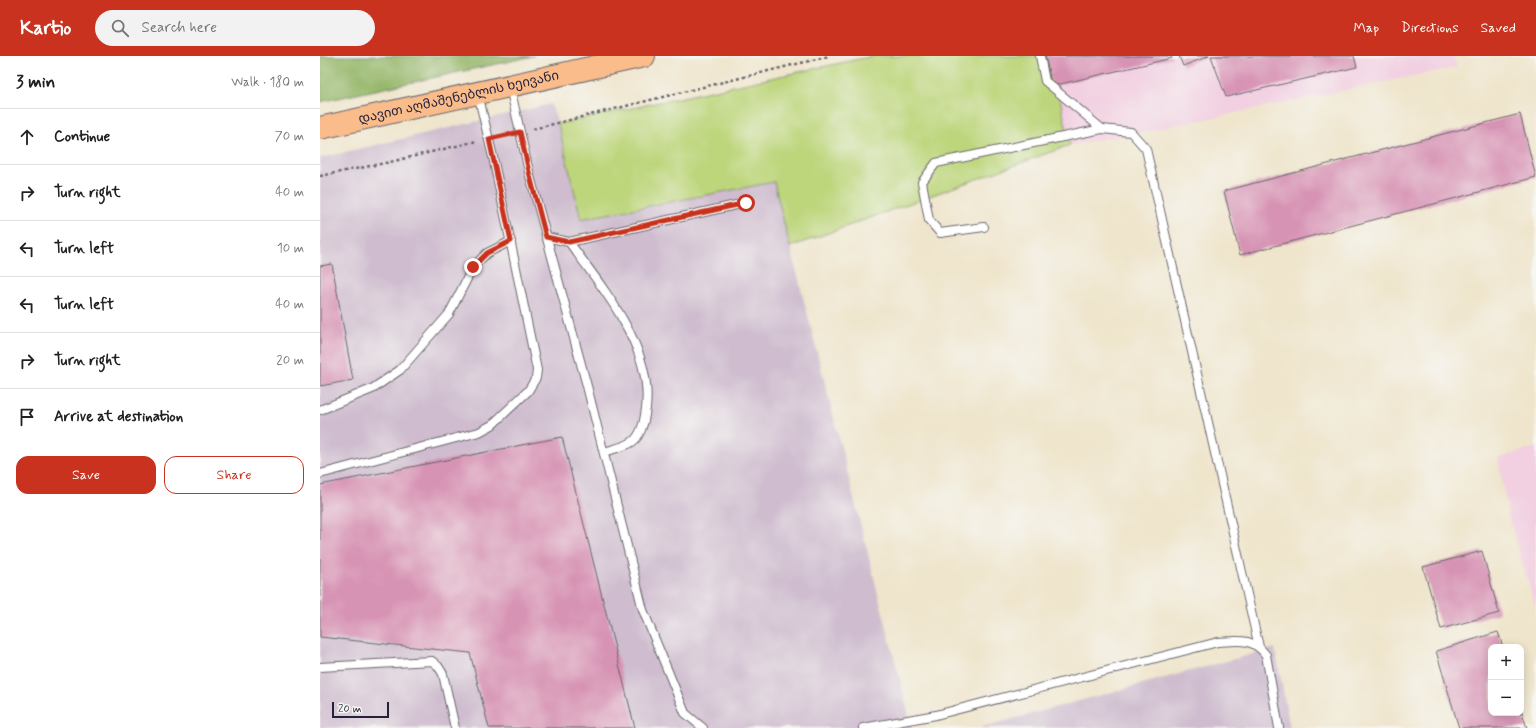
<!DOCTYPE html>
<meta charset="utf-8">
<style>
:root{--surface:#fff;--page:#f2f2f2;--text:#222;--muted:#767676;--line:#e0e0e0;--accent:#c8321e}
body{margin:0;font-family:Mynerve,"Noto Sans Georgian",sans-serif;background:var(--page);color:var(--text)}
.controls{position:absolute;right:12px;bottom:12px;display:grid;overflow:hidden;border-radius:8px;box-shadow:0 2px 10px #0003}
.controls button{width:36px;height:36px;display:grid;place-items:center;padding:0;border:0;border-bottom:1px solid var(--line);background:var(--surface);color:var(--text);font:20px sans-serif}
.scale{position:absolute;left:12px;bottom:10px;width:57px;box-sizing:border-box;padding-left:4px;border:2px solid #22223b;border-top:0;font-size:11px;line-height:14px;white-space:nowrap;color:#22223b;-webkit-text-stroke:3px #f6f6f2;paint-order:stroke}
.stop{position:absolute;width:12px;height:12px;margin:-9px;border:3px solid #c8321e;border-radius:50%;background:#fff}
.stop.end{background:#c8321e;border-color:#fff;box-shadow:0 1px 4px #0008}
.list{margin:0;padding:0;list-style:none}
h2{display:flex;justify-content:space-between;align-items:center;height:52px;margin:0;padding:0 16px;font-size:17px}
h2 small{font-size:13px;font-weight:400;color:var(--muted)}
.list li{display:grid;grid-template-columns:26px 1fr auto;gap:12px;align-items:center;box-sizing:border-box;height:56px;padding:0 16px;border-top:1px solid var(--line)}
.list b{display:block;font-size:15px;white-space:nowrap}
.list em{font-size:13px;font-style:normal;color:var(--muted)}
.actions{display:flex;gap:8px;padding:12px 16px}
.actions a{flex:1;padding:9px 0;border:1px solid var(--accent);border-radius:12px;text-align:center;font-size:14px;color:var(--accent)}
.actions .main{background:var(--accent);color:#fff}
.icon{flex:none;width:22px;height:22px;fill:none;stroke:currentColor;stroke-width:2;stroke-linecap:round;stroke-linejoin:round}
.map{position:relative;flex:none;width:1216px;height:672px;overflow:hidden}
header{display:flex;align-items:center;gap:24px;box-sizing:border-box;height:56px;padding:0 20px;background:var(--accent);color:#fff}
header strong{font-size:19px}
nav{display:flex;gap:22px;margin-inline-start:auto;font-size:14px}
.search{width:280px;height:36px;background:var(--page);display:flex;align-items:center;gap:10px;box-sizing:border-box;padding:0 14px;border-radius:22px;color:var(--muted);font-size:15px}
main{display:flex}
aside{flex:1;background:var(--surface)}
.map>svg:first-child{display:block}
.built{fill:#f2cfe1}
.industrial{fill:#cfbdcf}
.green{fill:#bdd67b;stroke:#707c5b}
.forest{fill:#96b76b;stroke:#5c6c53}
.building{fill:#d793b4}
.lines{fill:none;stroke-linecap:round;stroke-linejoin:round}
.lane-casing{stroke:#6a666e;stroke-width:10}
.highway-casing{stroke:#6a666e;stroke-width:24}
.path{stroke:#6a666e;stroke-width:2.5;stroke-dasharray:3 3;stroke-linecap:butt}
.lane{stroke:#fff;stroke-width:8}
.highway{stroke:#fabc8b;stroke-width:22}
.route{stroke:#c8321e;stroke-width:5}
.labels{text-anchor:middle;dominant-baseline:central;stroke-width:3;stroke-linejoin:round;paint-order:stroke}
.street-label{font-size:13px;fill:#22223b;stroke:#f6f6f2}
</style>
<header>
<strong>Kartio</strong>
<div class="search"><svg class="icon" aria-label="search" viewBox="0 0 24 24"><circle cx="10" cy="10" r="6"/><path d="M15 15l6 6"/></svg>Search here</div>
<nav><a>Map</a><a>Directions</a><a>Saved</a></nav>
</header>
<main>
<aside>
<h2>3 min<small>Walk · 180 m</small></h2>
<ul class="list">
<li><svg class="icon" aria-label="ahead" viewBox="0 0 24 24"><path d="M12 20V5M6 11l6-6 6 6"/></svg><div><b>Continue</b></div><em>70 m</em></li>
<li><svg class="icon" aria-label="right" viewBox="0 0 24 24"><path d="M7 20v-9h11M14 6l5 5-5 5"/></svg><div><b>Turn right</b></div><em>40 m</em></li>
<li><svg class="icon" aria-label="left" viewBox="0 0 24 24"><path d="M17 20v-9H6M10 6l-5 5 5 5"/></svg><div><b>Turn left</b></div><em>10 m</em></li>
<li><svg class="icon" aria-label="left" viewBox="0 0 24 24"><path d="M17 20v-9H6M10 6l-5 5 5 5"/></svg><div><b>Turn left</b></div><em>40 m</em></li>
<li><svg class="icon" aria-label="right" viewBox="0 0 24 24"><path d="M7 20v-9h11M14 6l5 5-5 5"/></svg><div><b>Turn right</b></div><em>20 m</em></li>
<li><svg class="icon" aria-label="arrive" viewBox="0 0 24 24"><path d="M6 21V4h12l-3 4 3 4H6"/></svg><div><b>Arrive at destination</b></div></li>
</ul>
<div class="actions"><a class="main">Save</a><a>Share</a></div>
</aside>
<div class="map">
<svg width="1216" height="672" viewBox="0 0 1216 672">
<rect width="100%" height="100%" fill="#f6f6f2"/>
<filter id="ink" filterUnits="userSpaceOnUse"><feTurbulence type="fractalNoise" baseFrequency=".025" numOctaves="2"/><feDisplacementMap in="SourceGraphic" scale="8" xChannelSelector="R" yChannelSelector="G"/><feConvolveMatrix kernelMatrix="1 2 1 2 8 2 1 2 1" color-interpolation-filters="sRGB"/></filter>
<filter id="wash" filterUnits="userSpaceOnUse"><feTurbulence type="fractalNoise" baseFrequency=".012" numOctaves="4" result="noise"/><feDisplacementMap in="SourceGraphic" scale="16" xChannelSelector="R" yChannelSelector="G"/><feGaussianBlur stdDeviation="0.9" result="paint"/><feColorMatrix in="noise" values="0 0 0 0 0 0 0 0 0 0 0 0 0 0 0 0 0 1.4 0 .05"/><feComposite in="paint" operator="in"/></filter>
<g filter="url(#wash)">
<rect width="100%" height="100%" fill="#efe5cc"/>
<!-- built -->
<g class="built">
<polygon points="731,0 1133,0 1137,11 833,74 750,89"/>
<polygon points="1216,391 1216,553 1188,458 1178,402"/>
</g>
<!-- industrial -->
<g class="industrial">
<polygon points="231,48 238,68 261,163 454,126 592,672 0,672 0,102"/>
<polygon points="955,592 970,672 659,672"/>
</g>
<!-- green -->
<polygon class="green" points="553,0 731,0 750,89 470,191 454,126 261,163 238,68"/>
<!-- forest -->
<polygon class="forest" points="0,0 214,0 0,46"/>
<g id="blocks">
<!-- building -->
<g class="building">
<polygon points="725,0 851,0 852,2 732,30"/>
<polygon points="859,0 889,0 863,10"/>
<polygon points="891,0 1034,0 1037,11 906,41"/>
<polygon points="1200,58 1216,121 920,199 904,135"/>
<polygon points="12,208 33,324 0,330 0,210"/>
<polygon points="242,381 315,672 169,672 150,597 0,581 0,429"/>
<polygon points="1162,495 1179,557 1121,573 1103,511"/>
<polygon points="1178,576 1183,591 1171,591 1171,657 1201,657 1201,653 1207,672 1139,672 1116,595"/>
</g>
</g>
</g>
<g filter="url(#ink)">
<use href="#blocks" fill-opacity="0" stroke="#6a666e" stroke-width="1"/>
<g class="lines">
<!-- lane casing -->
<g class="lane-casing">
<g id="lane">
<polyline points="720,0 725,25 782,73 811,76 826,93 939,591"/>
<polyline points="190,31 210,120 267,330 323,554 365,657 383,672"/>
<polyline points="664,171 620,177 609,164 602,126 616,107 782,73"/>
<path d="M226,181L249,186C284,234 337,296 325,359C324,367 320,381 312,386C305,391 293,393 284,396"/>
<polyline points="249,186 425,147"/>
<polyline points="0,354 52,333 80,314 129,258 153,211 167,197 191,185"/>
<polyline points="0,418 159,376 172,369 208,335 216,322 217,314 173,101 158,38"/>
<polyline points="0,611 112,605 118,610 123,618 135,672"/>
<path d="M543,672L616,659L898,586C918,585 932,581 946,599L959,672"/>
</g>
</g>
<!-- highway casing -->
<g class="highway-casing">
<g id="highway">
<path id="s1" d="M0,72L324,0"/>
</g>
</g>
<!-- path -->
<g class="path">
<polyline points="213,73 509,0"/>
<polyline points="0,120 70,106 157,85"/>
</g>
<!-- lane -->
<use href="#lane" class="lane"/>
<!-- highway -->
<use href="#highway" class="highway"/>
</g>
</g>
<g class="lines" filter="url(#ink)">
<!-- route -->
<polyline class="route" points="153,211 167,197 191,185 169,83 200,76 210,120 226,181 249,186 426,147"/>
</g>
<g class="labels">
<!-- street labels -->
<g class="street-label">
<text stroke="none"><textPath href="#s1" startOffset="142">დავით აღმაშენებლის ხეივანი</textPath></text>
</g>
</g>
</svg>
<div class="controls">
<button>+</button>
<button>−</button>
</div>
<div class="scale">20 m</div>
<div class="stop" style="left:426px;top:147px"></div>
<div class="stop end" style="left:153px;top:211px"></div>
</div>
</main>
